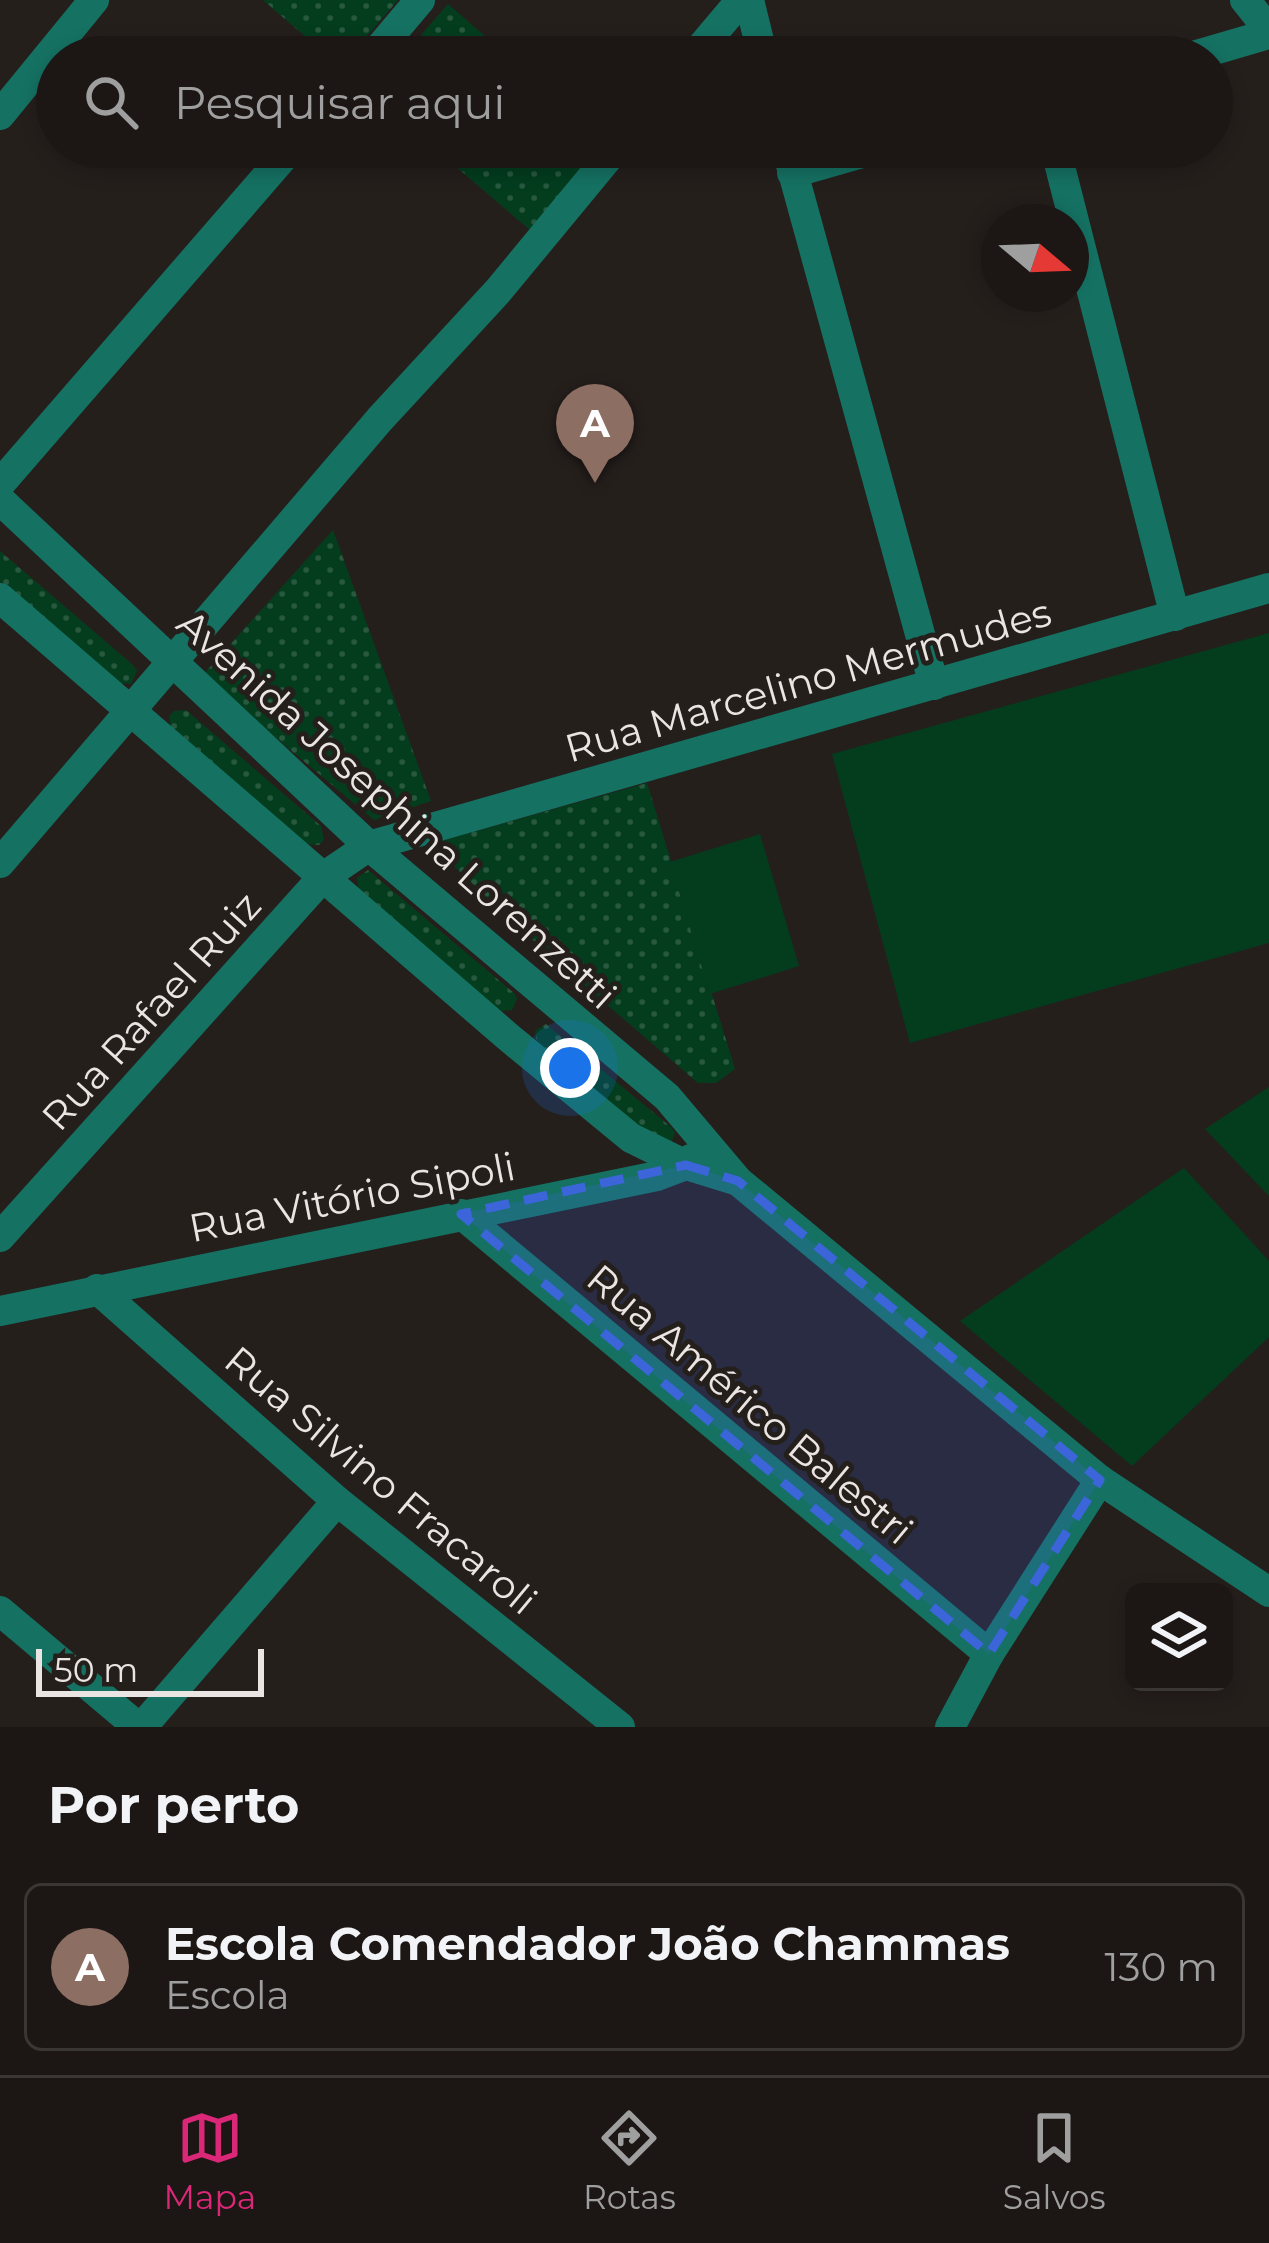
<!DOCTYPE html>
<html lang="pt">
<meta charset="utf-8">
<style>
:root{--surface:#1c1715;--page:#292422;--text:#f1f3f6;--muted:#a09fa0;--line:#3a3634;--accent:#db2777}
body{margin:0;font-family:Montserrat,sans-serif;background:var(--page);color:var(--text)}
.controls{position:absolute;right:36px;bottom:36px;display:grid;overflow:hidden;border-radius:18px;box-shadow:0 6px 18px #0003}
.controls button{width:108px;height:108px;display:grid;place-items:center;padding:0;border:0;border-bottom:3px solid var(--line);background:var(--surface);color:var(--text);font:60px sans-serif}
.compass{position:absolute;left:981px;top:204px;width:108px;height:108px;border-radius:50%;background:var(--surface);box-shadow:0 6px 18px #0003;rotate:109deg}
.scale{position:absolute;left:36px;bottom:30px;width:228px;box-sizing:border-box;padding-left:12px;border:6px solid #eae5e3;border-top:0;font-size:33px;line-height:42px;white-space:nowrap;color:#eae5e3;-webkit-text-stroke:9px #251f1c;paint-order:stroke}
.you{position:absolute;left:570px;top:1068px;width:42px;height:42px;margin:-30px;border:9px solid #fff;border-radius:50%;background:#1a73e8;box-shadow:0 0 0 18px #1a73e833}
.badge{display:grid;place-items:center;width:78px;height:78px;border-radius:50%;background:var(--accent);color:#fff;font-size:39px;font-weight:700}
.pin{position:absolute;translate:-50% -99px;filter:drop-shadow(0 3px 6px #0008)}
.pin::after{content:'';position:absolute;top:63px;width:42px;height:36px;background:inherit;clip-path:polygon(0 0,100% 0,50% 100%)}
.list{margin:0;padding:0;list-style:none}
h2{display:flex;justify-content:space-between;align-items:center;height:156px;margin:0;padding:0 48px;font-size:51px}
h2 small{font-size:39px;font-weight:400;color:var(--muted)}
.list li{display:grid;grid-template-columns:78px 1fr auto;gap:36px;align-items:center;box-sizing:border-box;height:168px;margin:0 24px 24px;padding:0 24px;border:3px solid var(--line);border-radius:18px}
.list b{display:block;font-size:45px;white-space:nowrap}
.list p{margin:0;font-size:39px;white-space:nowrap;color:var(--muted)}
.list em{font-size:39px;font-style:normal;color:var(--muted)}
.icon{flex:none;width:66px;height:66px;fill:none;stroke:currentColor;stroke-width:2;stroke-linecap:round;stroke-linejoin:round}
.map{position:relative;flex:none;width:1269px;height:1727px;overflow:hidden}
.search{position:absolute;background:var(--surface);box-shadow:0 6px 18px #0003;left:36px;right:36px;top:36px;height:132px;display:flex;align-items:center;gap:30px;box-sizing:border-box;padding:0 42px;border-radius:66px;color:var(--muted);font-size:45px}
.sheet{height:348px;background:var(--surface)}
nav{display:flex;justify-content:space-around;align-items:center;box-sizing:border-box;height:168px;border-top:3px solid var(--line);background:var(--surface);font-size:33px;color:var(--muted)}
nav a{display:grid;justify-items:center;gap:6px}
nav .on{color:var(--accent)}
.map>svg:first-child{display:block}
.grass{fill:url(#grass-dots)}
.pitch{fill:#033d1e}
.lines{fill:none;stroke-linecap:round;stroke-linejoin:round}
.minor{stroke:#157263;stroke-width:30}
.marked{fill:#3c65da;fill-opacity:0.2;stroke:#3c65da;stroke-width:9;stroke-dasharray:24 15;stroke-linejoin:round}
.labels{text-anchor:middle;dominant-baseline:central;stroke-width:10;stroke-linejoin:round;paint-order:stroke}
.street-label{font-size:39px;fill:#eae5e3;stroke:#251f1c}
</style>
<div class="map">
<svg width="1269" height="1727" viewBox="0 0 1269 1727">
<defs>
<pattern id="grass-dots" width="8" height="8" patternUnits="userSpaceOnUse" patternTransform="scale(3)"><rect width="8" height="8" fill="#033d1e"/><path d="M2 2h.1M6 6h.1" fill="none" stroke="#28593f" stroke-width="1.8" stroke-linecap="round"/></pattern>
</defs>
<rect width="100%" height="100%" fill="#251f1c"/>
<!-- grass -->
<g class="grass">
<polygon points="263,0 398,0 349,57 329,57"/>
<polygon points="448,4 509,57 402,57"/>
<polygon points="433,147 601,147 530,230"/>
<polygon points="333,530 431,801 374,820 202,676"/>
<polygon points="0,551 133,665 137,671 131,684 117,683 0,582"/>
<polygon points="186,710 321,826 324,840 319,845 305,844 171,729 169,716 174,711"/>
<polygon points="647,783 735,1069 716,1083 698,1083 548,954 430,844"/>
<polygon points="368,870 514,993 517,999 512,1010 499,1011 359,891 357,878"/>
<polygon points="546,1024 671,1127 675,1133 670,1146 662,1148 537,1043 535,1031"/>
</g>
<!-- pitch -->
<g class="pitch">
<polygon points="1269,633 1269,943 910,1043 832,754"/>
<polygon points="760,834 799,966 710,994 670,862"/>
<polygon points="1269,1087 1269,1196 1205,1129"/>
<polygon points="1184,1168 1269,1261 1269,1337 1132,1466 960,1321"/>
</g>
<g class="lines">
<!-- minor -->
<g class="minor">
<polyline points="749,0 763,57"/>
<polyline points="1245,0 1269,30"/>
<polyline points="372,57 420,0"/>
<polyline points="693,57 741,0"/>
<polyline points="1190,57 1269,34"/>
<polyline points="0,115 94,0"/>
<polyline points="786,147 934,685"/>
<polyline points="1055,147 1175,616"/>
<polyline points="792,173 883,147"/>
<polyline points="0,484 292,147"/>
<polyline points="0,500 369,846 667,1097 738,1181 1100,1480 1269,1592"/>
<polyline points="0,598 507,1036 631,1138 686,1165 738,1181"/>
<polyline points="0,863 380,419 498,291 617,147"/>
<polyline points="461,1214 989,1654"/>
<polyline points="0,1237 322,878 369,846 1269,588"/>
<polyline points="97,1289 337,1501 620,1727"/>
<polyline points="0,1311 657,1176 686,1165 691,1159"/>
<polyline points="0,1611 138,1727"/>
<polyline points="142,1727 337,1501"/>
<polyline points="950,1727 989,1654 1100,1480"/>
</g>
</g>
<!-- marked area -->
<path class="marked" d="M686,1165L738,1181L1100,1480L989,1654L461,1214Z"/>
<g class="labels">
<!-- street labels -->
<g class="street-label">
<text transform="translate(808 680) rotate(-16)">Rua Marcelino Mermudes</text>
<text transform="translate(397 809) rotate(42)">Avenida Josephina Lorenzetti</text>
<text transform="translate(151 1011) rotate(-48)">Rua Rafael Ruiz</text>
<text transform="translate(352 1197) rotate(-11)">Rua Vitório Sipoli</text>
<text transform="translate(750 1404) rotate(40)">Rua Américo Balestri</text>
<text transform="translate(381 1480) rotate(40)">Rua Silvino Fracaroli</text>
</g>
</g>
</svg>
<div class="controls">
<button><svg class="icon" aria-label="layers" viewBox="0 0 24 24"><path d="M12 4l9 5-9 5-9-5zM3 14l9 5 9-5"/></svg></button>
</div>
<svg class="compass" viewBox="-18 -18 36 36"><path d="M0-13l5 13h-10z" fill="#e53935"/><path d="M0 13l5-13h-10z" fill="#a09fa0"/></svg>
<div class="scale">50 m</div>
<div class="you"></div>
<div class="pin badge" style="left:595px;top:483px;background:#8d6e63">A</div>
<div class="search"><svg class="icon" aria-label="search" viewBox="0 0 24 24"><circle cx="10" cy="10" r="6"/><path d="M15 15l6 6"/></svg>Pesquisar aqui</div>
</div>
<section class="sheet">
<h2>Por perto<small></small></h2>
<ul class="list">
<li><span class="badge" style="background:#8d6e63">A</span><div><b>Escola Comendador João Chammas</b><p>Escola</p></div><em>130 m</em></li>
</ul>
</section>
<nav>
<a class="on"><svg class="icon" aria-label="map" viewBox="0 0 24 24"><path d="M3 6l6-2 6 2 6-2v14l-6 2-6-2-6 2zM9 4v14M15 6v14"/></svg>Mapa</a>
<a><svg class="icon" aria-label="directions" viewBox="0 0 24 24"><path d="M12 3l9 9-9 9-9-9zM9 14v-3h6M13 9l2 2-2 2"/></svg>Rotas</a>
<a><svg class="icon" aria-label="saved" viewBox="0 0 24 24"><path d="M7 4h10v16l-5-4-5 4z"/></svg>Salvos</a>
</nav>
